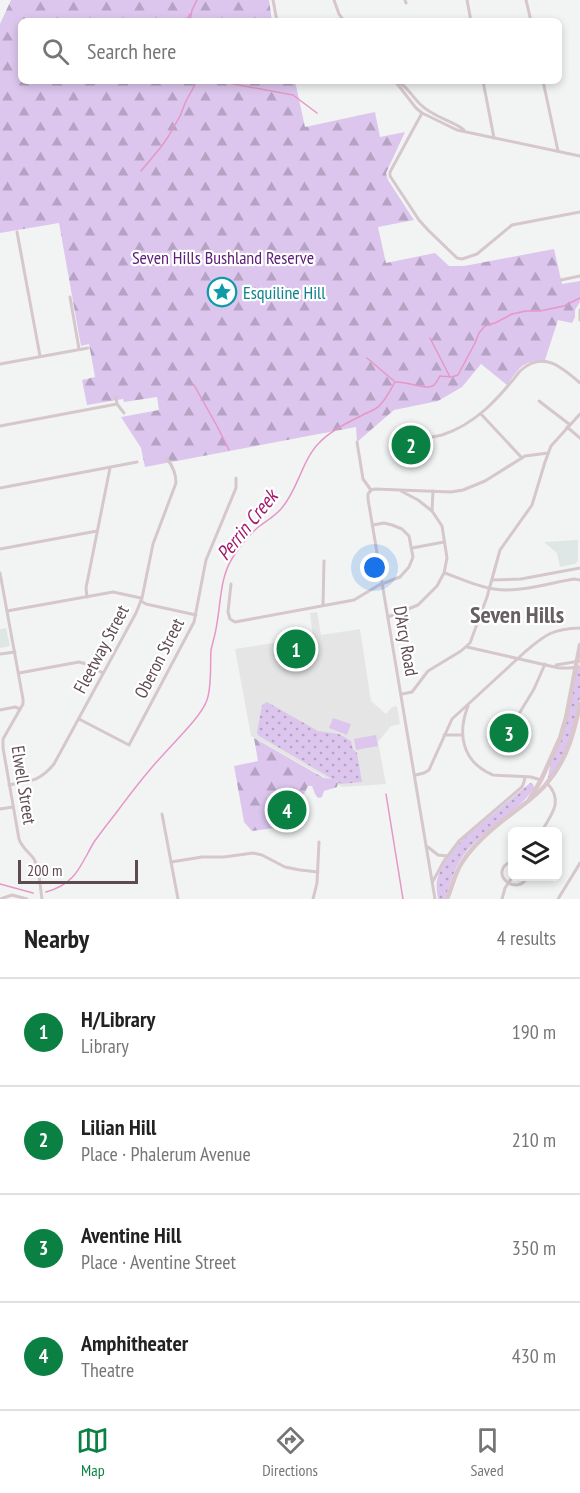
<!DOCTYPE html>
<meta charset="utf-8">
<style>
:root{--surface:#fff;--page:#f2f2f2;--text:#222;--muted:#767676;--line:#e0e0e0;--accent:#0b8043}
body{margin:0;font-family:"PT Sans Narrow",sans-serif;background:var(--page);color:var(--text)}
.controls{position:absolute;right:18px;bottom:18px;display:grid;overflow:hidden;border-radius:9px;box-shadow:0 3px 9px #0003}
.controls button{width:54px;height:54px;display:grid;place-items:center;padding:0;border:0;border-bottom:2px solid var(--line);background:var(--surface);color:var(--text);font:30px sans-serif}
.scale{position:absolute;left:18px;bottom:15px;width:120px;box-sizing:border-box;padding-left:6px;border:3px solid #5e4b52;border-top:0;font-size:16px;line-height:21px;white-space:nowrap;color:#5e4b52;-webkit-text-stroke:4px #fff;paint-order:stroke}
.you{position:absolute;left:375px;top:568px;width:21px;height:21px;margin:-15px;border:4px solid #fff;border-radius:50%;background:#1a73e8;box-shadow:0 0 0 9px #1a73e833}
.badge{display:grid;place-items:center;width:39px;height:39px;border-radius:50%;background:var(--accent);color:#fff;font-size:20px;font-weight:700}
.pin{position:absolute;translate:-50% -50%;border:3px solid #fff;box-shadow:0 2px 6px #0006}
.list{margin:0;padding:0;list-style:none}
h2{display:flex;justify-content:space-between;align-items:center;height:78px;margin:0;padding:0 24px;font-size:26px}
h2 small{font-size:20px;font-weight:400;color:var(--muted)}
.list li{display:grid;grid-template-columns:39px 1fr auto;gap:18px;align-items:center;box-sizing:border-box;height:108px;padding:0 24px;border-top:2px solid var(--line)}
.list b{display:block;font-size:22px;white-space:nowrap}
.list p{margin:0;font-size:20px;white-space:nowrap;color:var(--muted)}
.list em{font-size:20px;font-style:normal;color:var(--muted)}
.icon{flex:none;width:33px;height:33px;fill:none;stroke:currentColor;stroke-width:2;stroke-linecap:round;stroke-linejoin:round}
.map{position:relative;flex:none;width:580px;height:899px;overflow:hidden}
.search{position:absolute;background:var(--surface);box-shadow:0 3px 9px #0003;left:18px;right:18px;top:18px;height:66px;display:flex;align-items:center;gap:15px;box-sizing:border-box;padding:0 21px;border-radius:9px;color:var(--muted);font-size:22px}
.sheet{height:510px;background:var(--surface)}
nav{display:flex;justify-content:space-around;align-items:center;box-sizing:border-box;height:84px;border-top:2px solid var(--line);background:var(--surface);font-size:16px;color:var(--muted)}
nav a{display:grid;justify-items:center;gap:3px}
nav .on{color:var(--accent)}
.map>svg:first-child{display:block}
.commercial{fill:#dee7e6}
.education{fill:#e4e5e4}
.grass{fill:url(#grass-dots)}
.forest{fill:url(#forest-firs)}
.green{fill:#dcc6ed}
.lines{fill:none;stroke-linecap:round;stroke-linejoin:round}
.stream{stroke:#e697c7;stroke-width:1.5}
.street{stroke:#d5c7cc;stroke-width:3}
.secondary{stroke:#d9c7cc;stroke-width:4.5}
.labels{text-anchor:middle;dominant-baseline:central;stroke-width:4.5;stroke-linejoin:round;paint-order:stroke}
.park-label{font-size:18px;fill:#5f207b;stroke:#fff}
.culture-label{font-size:18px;fill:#0d838f;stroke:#fff;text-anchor:start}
.street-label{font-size:18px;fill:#5e4b52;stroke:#fff}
.water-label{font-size:20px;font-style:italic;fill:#a3196d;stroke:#fff}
.district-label{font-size:24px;font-weight:bold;fill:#675f61;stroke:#fff}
</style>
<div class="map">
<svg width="580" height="899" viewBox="0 0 580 899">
<defs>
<pattern id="grass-dots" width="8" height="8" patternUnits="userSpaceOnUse" patternTransform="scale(1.5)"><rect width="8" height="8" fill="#dcc6ed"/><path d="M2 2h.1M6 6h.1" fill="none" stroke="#b6a3c3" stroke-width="1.8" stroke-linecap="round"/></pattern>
<pattern id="forest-firs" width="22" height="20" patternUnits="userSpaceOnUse" patternTransform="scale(1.5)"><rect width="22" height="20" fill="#dcc6ed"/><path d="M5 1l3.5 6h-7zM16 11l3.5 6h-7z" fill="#b6a3c3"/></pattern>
</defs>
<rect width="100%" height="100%" fill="#f2f4f3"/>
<!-- commercial -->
<g class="commercial">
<polygon points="578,540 578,561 575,564 560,567 557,553 544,542"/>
<polygon points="6,628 10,646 0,648 0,629"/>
</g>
<!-- education -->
<polygon class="education" points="317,612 321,635 360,629 371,701 386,714 392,707 397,706 400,724 391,726 378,742 386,784 342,787 251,736 235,649 313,637 310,613"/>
<!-- grass -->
<g class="grass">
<polygon points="580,668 580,698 571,740 552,776 548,778 551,760 561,740 577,669"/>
<polygon points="267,702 318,731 339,734 351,741 353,749 357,753 362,782 341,784 259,736 257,733 262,705"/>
<path d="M530,783L533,784L534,788C516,815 482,829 463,856C454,869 450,884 445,899H438C437,893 436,886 437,880C441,864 453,851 463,839Z"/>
</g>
<!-- forest -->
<g class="forest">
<path d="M11,0H269L272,21H21V81H295L305,127L375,112L380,137L405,132L386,173L388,180L414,220L378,227L386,263L435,253L449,266H464L554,249L562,284L580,281V302L575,310V317L572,323L558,320L545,360C521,362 521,366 507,385L481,364L462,387L438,401L394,410L357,442L356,427L145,467L141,448L121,417L159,410L157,397L124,402L123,399L87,405L82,380L95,377L89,344L81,346L59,223L0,233V24Z"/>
<path d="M254,738L324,778L333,779L338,783L337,787L324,791L322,797L318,798L315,794L312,786H308L304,794C294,795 281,803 278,814C276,818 276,824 275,828L252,831L244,822L234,766L258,761Z"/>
</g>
<!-- green -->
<g class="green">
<polygon points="333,718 351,724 347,735 329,728"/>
<polygon points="376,735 378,746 356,750 354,739"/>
</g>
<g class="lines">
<!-- stream -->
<g class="stream">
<polyline points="186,21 190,14"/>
<polyline points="190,21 192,10 197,0"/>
<polyline points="217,81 293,95 317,113"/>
<polyline points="141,171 161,147 168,137 180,116 186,101 197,81"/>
<polyline points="430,338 450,377"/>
<polyline points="367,358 394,381"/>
<polyline points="194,385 217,426 229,450"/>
<polyline points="386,794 403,899"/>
<polyline points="0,884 33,893"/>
<path d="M46,892C76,884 80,866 94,842C101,832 109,822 116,813C131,793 145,774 162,756C174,742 201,717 207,700C212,685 210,665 211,650C213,641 216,632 217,623C221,601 220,577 233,557C239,548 247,537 256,529C264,522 273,518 281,509C298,490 302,460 319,443C330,431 346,423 361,416C367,412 375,411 380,405C386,399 391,389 395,382C405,381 428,391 434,385C437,382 438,379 440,376L452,377L458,375L475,343L479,333L483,328L487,325L495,323L512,314L526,311H540L564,306L580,298"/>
</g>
<!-- street -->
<g class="street">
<polyline points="273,0 277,21"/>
<polyline points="334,0 339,14 344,21"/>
<polyline points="405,0 406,3"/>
<polyline points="467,0 471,21"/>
<polyline points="526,0 531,21"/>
<polyline points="395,81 416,108 422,113 457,130 580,156"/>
<path d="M396,81C407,85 412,97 421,105C431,115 448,120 460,127L464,130"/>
<polyline points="483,81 494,138"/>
<polyline points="543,81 558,151"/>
<polyline points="422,113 390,172 390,176 419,220 428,230 457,258 462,259 477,254 512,225 580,212"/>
<polyline points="17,232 40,356"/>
<polyline points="561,280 580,276"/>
<polyline points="70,297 79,349"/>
<polyline points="580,310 580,320"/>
<polyline points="0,364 88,348"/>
<polyline points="116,397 117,404 124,413"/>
<polyline points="539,401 569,424"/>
<polyline points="481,414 522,458"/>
<polyline points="0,426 117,404"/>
<polyline points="567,427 580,438"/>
<path d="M405,441C417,439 430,438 442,435C476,424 499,398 520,371C543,350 562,367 580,383"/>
<polyline points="357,442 363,479 371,490"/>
<polyline points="0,488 137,462"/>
<polyline points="371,490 368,494 368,499 435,899"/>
<polyline points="371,490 375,489 451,492 463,490 485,481 525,456 548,453"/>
<polyline points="401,491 418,500 432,511"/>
<polyline points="412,548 444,542"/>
<polyline points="0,549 97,531"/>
<path d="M0,573L23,699V704L3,739V748L19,839C22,848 29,852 34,859C40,870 40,887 42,899"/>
<path d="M445,573C461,579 478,587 494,589C520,593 549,583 574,579L580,580"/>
<polyline points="492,580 521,579 580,568"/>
<polyline points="231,584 228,612 230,619 235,622 354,600 379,585 400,577 409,567 413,557 409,536 402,529 392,525 384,523 373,525"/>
<polyline points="87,597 86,588 110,468"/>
<polyline points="141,601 146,604 196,615"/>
<polyline points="323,605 324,561"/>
<polyline points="7,611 113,592 141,598"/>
<polyline points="388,617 418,605 437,586 444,573 447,558 442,526 432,511 433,491"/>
<polyline points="467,647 559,668 569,668 580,667"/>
<polyline points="0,654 15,652"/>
<polyline points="556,665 580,661"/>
<polyline points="19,673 79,662 86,664 103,673"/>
<polyline points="402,694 412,692 428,671 461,651 470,643 487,597 500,550 532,505 545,462 551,446 580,414"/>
<path d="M468,706C457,734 462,762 493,775L531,777L541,780"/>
<polyline points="0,710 15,707 20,709"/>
<polyline points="79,719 129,745 194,622 206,560 236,488 236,478"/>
<polyline points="508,732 534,689 545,664"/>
<polyline points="444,735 462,735"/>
<path d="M416,775L424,773L429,770L452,719L526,651C546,634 553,629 580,628"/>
<path d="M9,785C30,781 39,782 54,764L136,613L142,598L153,544L176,483C176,474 172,465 167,459"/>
<polyline points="0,809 13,807"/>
<polyline points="162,814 178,899"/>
<path d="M541,832C552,814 564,801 547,783"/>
<polyline points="428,847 438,855 447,856"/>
<path d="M512,861C486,872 517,899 528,876"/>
<polyline points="171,862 202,857 224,857 253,853 262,855 285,867 300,870 318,872"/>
<polyline points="433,881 444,861 459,841 522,787 524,782 525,777"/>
<polyline points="0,899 12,895 27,899"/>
<polyline points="313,899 317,883 319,842"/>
<polyline points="502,899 505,888 513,876"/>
<polyline points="558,899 580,863"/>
</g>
<!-- secondary -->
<g class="secondary">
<polyline points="529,800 541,780 560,738 566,718 580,645"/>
<path d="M447,899C452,887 455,872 463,861C479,837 505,819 527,802C534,796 541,791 547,783C567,760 574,733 580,704"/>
</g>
</g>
<!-- icons -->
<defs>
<g id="sight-ring" transform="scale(1.5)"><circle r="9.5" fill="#fff" stroke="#0f9aa8" stroke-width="1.5"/><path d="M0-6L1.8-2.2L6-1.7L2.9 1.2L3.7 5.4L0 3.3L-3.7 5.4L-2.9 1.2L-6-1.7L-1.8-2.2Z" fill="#0f9aa8"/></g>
</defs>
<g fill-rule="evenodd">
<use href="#sight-ring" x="222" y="292"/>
</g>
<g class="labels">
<!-- park labels -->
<g class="park-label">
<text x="223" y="257">Seven Hills Bushland Reserve</text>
</g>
<!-- culture labels -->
<g class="culture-label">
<text x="243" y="292">Esquiline Hill</text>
</g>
<!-- street labels -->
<g class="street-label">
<text transform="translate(406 641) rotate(80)">D'Arcy Road</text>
<text transform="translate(101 649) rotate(-62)">Fleetway Street</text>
<text transform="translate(159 658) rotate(-63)">Oberon Street</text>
<text transform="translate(24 785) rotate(81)">Elwell Street</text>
</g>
<!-- water labels -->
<g class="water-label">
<text transform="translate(247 525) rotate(-51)">Perrin Creek</text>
</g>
<!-- district labels -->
<g class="district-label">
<text x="517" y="614">Seven Hills</text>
</g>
</g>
</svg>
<div class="controls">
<button><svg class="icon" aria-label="layers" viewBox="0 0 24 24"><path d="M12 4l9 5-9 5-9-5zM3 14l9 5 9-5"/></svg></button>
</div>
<div class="scale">200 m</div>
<div class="you"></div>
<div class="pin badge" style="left:296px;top:649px">1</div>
<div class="pin badge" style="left:411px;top:445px">2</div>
<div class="pin badge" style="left:509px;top:733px">3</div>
<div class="pin badge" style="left:287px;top:810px">4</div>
<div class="search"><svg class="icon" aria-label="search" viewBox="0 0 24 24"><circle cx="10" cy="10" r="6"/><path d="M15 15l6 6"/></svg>Search here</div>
</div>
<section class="sheet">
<h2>Nearby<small>4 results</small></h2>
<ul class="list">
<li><span class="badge">1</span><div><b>H/Library</b><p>Library</p></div><em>190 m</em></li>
<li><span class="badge">2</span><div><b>Lilian Hill</b><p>Place · Phalerum Avenue</p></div><em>210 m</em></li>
<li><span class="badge">3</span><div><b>Aventine Hill</b><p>Place · Aventine Street</p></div><em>350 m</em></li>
<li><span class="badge">4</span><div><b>Amphitheater</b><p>Theatre</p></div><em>430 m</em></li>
</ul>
</section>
<nav>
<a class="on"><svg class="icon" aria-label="map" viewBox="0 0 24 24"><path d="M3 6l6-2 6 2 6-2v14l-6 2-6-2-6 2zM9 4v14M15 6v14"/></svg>Map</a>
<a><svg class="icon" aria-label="directions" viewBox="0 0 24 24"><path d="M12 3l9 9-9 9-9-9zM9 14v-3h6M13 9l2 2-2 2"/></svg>Directions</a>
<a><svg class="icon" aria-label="saved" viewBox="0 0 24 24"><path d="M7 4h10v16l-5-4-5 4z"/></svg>Saved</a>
</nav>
